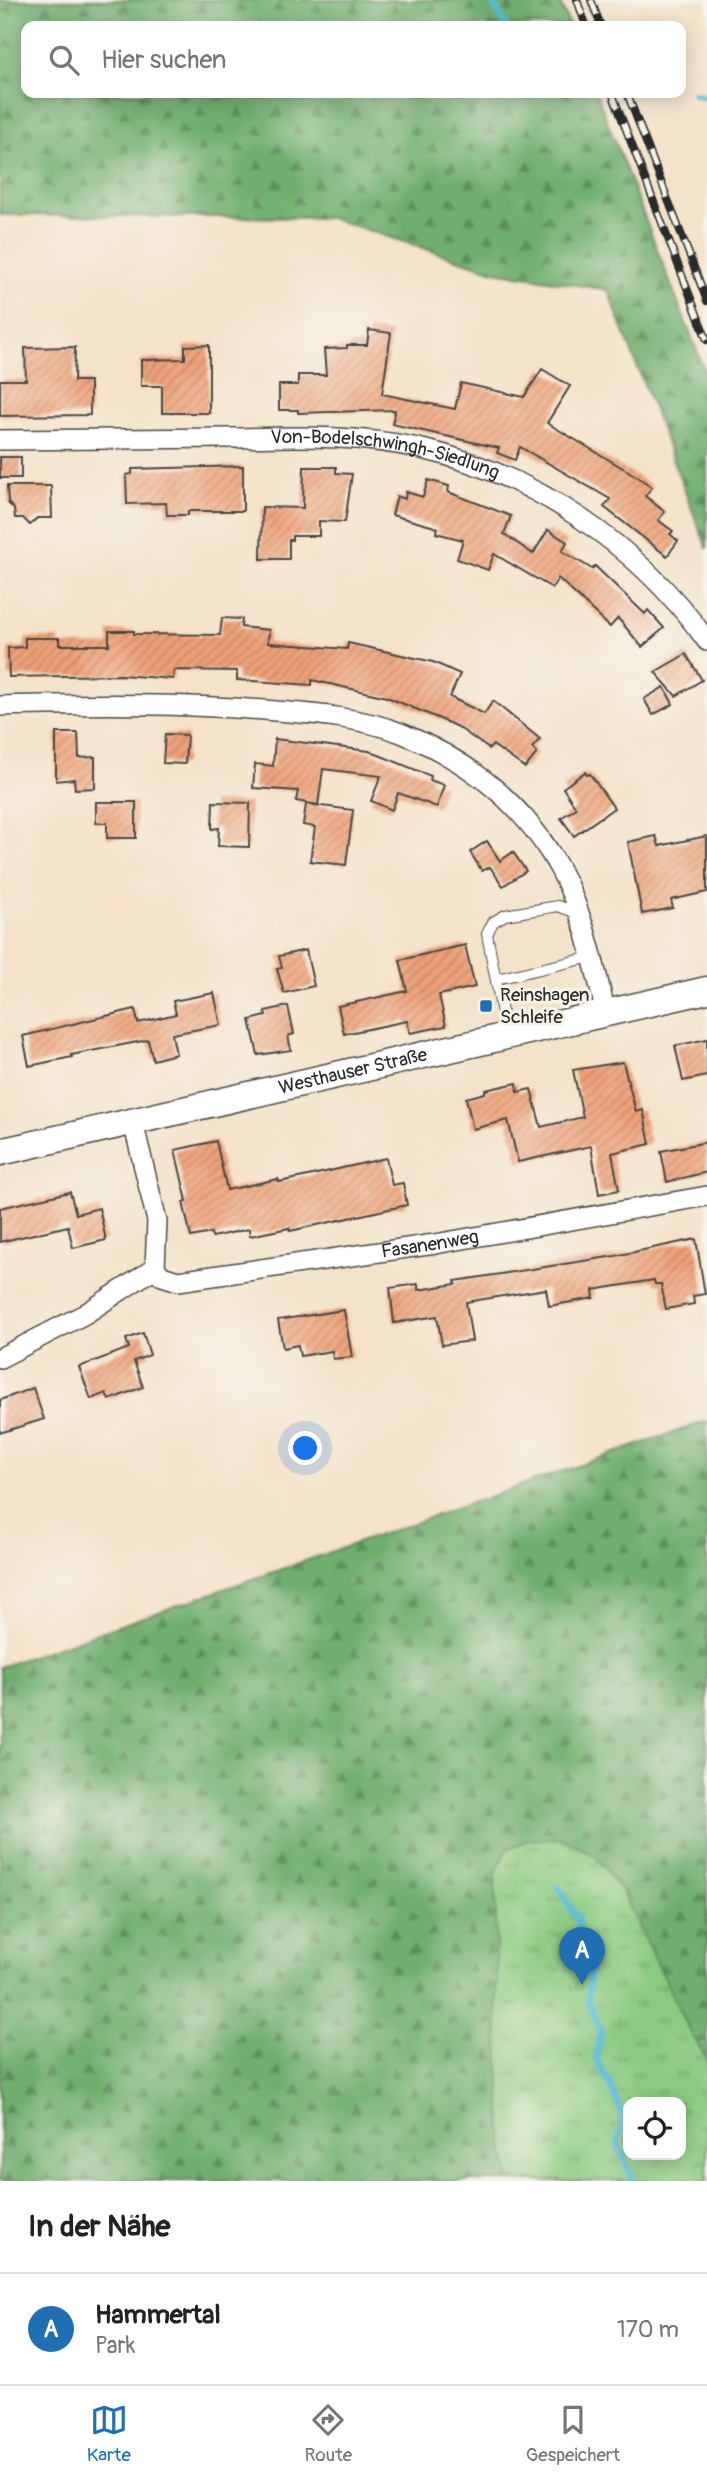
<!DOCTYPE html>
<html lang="de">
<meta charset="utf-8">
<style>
:root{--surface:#fff;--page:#f6f6f6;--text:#222;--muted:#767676;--line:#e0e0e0;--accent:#1f6fb2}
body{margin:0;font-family:Pangolin,sans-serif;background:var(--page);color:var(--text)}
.controls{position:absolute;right:21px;bottom:21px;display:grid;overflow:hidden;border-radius:14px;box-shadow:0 4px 18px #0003}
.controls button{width:63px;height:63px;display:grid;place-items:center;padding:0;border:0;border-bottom:2px solid var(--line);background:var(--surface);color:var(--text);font:35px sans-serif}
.you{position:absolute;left:306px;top:1449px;width:24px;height:24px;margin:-18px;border:5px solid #fff;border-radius:50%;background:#1a73e8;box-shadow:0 0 0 10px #1a73e833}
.badge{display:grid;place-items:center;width:46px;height:46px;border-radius:50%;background:var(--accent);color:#fff;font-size:23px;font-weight:700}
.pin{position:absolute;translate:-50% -58px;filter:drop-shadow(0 2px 4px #0008)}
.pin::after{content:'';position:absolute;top:37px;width:24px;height:21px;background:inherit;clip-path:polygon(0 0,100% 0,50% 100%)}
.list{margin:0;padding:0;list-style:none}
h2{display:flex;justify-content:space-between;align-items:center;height:91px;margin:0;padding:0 28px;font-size:30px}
h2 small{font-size:23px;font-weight:400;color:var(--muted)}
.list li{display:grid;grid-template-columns:46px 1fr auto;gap:21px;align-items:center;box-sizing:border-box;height:112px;padding:0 28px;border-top:2px solid var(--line)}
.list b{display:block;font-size:26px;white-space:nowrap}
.list p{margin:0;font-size:23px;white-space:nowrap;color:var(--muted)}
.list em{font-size:23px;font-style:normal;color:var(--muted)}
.icon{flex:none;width:38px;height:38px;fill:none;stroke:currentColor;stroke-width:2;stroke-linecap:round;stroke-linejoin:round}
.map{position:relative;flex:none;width:707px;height:2181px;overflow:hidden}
.search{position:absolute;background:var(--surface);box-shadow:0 4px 18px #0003;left:21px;right:21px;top:21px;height:77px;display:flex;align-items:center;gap:18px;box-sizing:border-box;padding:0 24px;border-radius:14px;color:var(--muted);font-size:26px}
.sheet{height:203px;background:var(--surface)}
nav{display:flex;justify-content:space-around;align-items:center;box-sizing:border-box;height:98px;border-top:2px solid var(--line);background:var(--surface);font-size:19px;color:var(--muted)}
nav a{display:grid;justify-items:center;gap:4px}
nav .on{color:var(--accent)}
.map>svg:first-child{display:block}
.forest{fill:url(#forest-firs);stroke:#4e6c4d;stroke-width:2;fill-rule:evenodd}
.park{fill:url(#park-tufts);stroke:#5b7a56;stroke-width:2;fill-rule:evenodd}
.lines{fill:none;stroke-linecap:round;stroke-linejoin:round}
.stream{stroke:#54bbd1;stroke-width:7}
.building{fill:url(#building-hatch)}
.lane-casing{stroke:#494643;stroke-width:12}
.street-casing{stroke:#494643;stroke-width:22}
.secondary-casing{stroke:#494643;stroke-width:29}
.lane{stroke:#fff;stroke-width:10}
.street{stroke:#fff;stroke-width:19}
.secondary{stroke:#fff;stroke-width:26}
.rail-casing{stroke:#2b2b2b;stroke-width:8}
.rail{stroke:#f7f3e8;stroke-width:5;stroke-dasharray:16;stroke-linecap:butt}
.poi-dot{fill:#1f6fb2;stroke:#f7f3e8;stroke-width:2.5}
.labels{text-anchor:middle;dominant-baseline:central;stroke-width:6;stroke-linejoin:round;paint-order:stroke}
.street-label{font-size:19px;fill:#2b2b2b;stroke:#f7f3e8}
.poi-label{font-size:19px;fill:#2b2b2b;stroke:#f7f3e8;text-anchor:start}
</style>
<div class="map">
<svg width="707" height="2181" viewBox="0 0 707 2181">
<defs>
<pattern id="forest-firs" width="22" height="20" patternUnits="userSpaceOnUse" patternTransform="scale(1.75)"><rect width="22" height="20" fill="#70ae6f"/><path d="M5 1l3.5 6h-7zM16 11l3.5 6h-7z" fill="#5c8e5b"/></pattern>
<pattern id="park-tufts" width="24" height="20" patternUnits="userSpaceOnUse" patternTransform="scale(1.75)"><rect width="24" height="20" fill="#8bca81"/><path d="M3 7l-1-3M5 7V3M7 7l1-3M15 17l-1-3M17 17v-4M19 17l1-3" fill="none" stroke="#72a46a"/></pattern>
<pattern id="building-hatch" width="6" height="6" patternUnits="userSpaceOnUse" patternTransform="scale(1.75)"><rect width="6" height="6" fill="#efa178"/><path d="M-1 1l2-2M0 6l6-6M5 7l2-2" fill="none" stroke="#c28363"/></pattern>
</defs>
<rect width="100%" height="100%" fill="#f7f3e8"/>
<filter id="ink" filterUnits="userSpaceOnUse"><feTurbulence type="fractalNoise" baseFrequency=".0143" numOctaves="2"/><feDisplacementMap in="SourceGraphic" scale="14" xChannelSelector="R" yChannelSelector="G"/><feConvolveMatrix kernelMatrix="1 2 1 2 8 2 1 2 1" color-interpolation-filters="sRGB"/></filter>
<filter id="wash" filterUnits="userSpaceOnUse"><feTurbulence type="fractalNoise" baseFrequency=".00686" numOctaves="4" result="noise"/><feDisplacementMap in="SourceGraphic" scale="28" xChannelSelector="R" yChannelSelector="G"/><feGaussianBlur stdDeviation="1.57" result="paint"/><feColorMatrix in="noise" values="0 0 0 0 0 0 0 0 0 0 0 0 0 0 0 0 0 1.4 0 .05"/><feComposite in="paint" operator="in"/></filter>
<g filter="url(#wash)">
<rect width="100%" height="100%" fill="#f4e2c9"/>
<!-- forest -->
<g class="forest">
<polygon points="0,0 559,0 570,26 26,26 26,93 596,93 707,377 707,549 608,290 494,271 330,218 0,215"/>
<path d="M707,1421V2181H0V1667ZM628,2102H681V2155H628Z"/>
</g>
<!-- park -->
<path class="park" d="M559,1838L575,1844L598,1859L622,1891L690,2031L707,2059V2181H510L503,2144L497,2017L495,1874L507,1849L528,1840ZM628,2102H681V2155H628Z"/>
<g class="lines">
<!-- stream -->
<g class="stream">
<polyline points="491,0 506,26"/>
<polyline points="694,94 707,98"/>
<polyline points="559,1888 578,1920 579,1945 590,1969 588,2002 601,2031 596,2059 609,2083 623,2116 618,2145 634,2181"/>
</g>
</g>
<g id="blocks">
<!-- building -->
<g class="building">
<polygon points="369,330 391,333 382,394 455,409 461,383 524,397 542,369 570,386 547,423 638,477 652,487 645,496 665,512 658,520 673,531 670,534 678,541 667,556 604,507 610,499 520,447 515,460 497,453 499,448 392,424 395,410 298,413 298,410 279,410 279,385 298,385 298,375 326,375 324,349 347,348 347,345 367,345"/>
<polygon points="209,345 209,413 162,413 162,386 141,386 141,360 185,359 185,346"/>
<polygon points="75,347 74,381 90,381 90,415 0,416 0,380 26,380 25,348"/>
<rect x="0" y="457" width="21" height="21"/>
<polygon points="243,466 243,511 188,511 188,515 167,515 166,503 127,504 126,475 132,474 132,469"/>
<polygon points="304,467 336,467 336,473 352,474 345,522 319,521 319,536 292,536 292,540 289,540 289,559 261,559 262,507 303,508"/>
<polygon points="428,480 449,486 448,492 511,516 504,534 533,554 548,530 567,542 562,551 592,569 595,566 645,614 648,610 664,628 642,647 618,618 610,627 558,578 552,588 494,554 488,570 457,559 463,540 436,533 438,528 392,515 397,496 405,499 406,492 423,497"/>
<polygon points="7,486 51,486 52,518 37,518 30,525 23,518 15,518 14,509 8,503"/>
<polygon points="222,618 242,619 241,627 269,630 268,643 347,649 348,643 433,662 460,674 450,697 484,714 493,701 540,739 532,748 537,753 525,768 493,745 489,749 458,727 440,719 387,697 312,680 312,685 237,680 237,671 174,670 173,679 121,675 9,677 8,648 25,647 25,638 59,638 59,645 109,645 109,631 134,631 134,634 220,635"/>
<polygon points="686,654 702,680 676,696 655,672"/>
<polygon points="664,687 673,704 653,715 644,699"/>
<polygon points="56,733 78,733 79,758 95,757 95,788 75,789 74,779 56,781"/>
<polygon points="165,734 187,735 185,764 163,763"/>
<polygon points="275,739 369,751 431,776 430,780 444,785 437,807 398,793 392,810 371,801 381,776 323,769 318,805 296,801 298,791 253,788 255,764 273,766"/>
<polygon points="585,772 587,775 590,774 614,808 574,836 561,818 576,808 563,788"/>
<polygon points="96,802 136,802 136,838 107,838 107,823 96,823"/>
<polygon points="213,802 250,803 249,847 218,846 219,828 212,829"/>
<polygon points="306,804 353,810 346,865 310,861 315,827 303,825"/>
<polygon points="656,836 659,846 707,836 707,892 671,900 673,908 642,914 628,842"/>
<polygon points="487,841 500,861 513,852 526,871 503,886 490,867 482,871 470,852"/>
<polygon points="465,945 475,987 439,995 446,1026 410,1033 407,1021 344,1034 338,1006 407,991 400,960"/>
<polygon points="306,950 314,986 284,993 277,969 282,968 279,956"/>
<polygon points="214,993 221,1025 172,1034 176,1054 153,1060 148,1040 71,1055 72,1057 29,1066 23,1036 135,1009 138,1023 176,1014 173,1001"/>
<polygon points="288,1006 294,1034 288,1036 291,1050 258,1055 250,1020 266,1016 265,1011"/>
<polygon points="707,1039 707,1076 683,1081 675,1046"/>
<polygon points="623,1062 636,1112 643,1110 650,1144 612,1153 619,1190 599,1194 591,1146 518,1162 508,1120 473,1129 466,1098 485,1093 485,1090 517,1083 518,1092 531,1089 541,1127 583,1117 573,1070"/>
<polygon points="216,1141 227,1190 278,1179 279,1182 308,1176 386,1158 392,1185 403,1183 407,1205 290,1231 289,1228 250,1236 249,1229 212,1237 211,1233 191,1237 183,1202 187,1201 175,1150"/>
<polygon points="707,1142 707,1172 667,1182 661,1151"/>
<polygon points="70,1192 76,1214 99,1208 106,1240 73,1248 68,1226 0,1242 0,1208"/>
<polygon points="696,1239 705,1294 693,1296 694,1304 666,1309 661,1284 655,1284 654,1280 593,1290 594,1298 549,1306 546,1289 466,1302 472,1341 442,1345 437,1316 394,1323 390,1288 418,1284 418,1290 456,1284 455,1281 615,1256"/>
<polygon points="344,1310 352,1357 333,1359 332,1351 300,1356 298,1345 283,1348 278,1320"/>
<polygon points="143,1333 150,1355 134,1361 143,1387 109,1400 106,1393 91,1399 79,1367 129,1348 126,1339"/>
<polygon points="33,1388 44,1419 0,1433 0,1400"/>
</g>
</g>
</g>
<g filter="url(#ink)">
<use href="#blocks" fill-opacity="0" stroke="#494643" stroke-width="2"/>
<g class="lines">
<!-- lane casing -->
<g class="lane-casing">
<g id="lane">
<polyline points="496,979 592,957"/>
<polyline points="506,1033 487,934 493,922 505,915 558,906 577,913"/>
</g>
</g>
<!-- street casing -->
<g class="street-casing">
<g id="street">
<path id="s1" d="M0,440C76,439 152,438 228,438C292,437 355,434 418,448C535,474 638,545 707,641"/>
<path d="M0,706C92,704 184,703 276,711C317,714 362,718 401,733C463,758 516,798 551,854C582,903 593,959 606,1014"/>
<path id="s2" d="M155,1268L162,1276L178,1281L435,1244L707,1196"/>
<polyline points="0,1358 85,1314 155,1268 157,1221 133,1122"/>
</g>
</g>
<!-- secondary casing -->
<g class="secondary-casing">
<g id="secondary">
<path id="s3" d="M0,1152L707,990"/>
</g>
</g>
<!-- lane -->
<use href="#lane" class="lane"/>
<!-- street -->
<use href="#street" class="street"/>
<!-- secondary -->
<use href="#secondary" class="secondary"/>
<!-- rail casing -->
<g class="rail-casing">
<g id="rail">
<polyline points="577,0 586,26"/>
<polyline points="591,0 601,26"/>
<polyline points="612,93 707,340"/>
<polyline points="627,93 707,301"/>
</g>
</g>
<!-- rail -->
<use href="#rail" class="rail"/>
</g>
</g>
<!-- markers -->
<rect class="poi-dot" x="479" y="999" width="14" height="14" rx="3.5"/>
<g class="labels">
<!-- street labels -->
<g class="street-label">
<text stroke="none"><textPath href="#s1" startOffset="387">Von-Bodelschwingh-Siedlung</textPath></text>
<text stroke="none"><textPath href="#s3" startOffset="362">Westhauser Straße</textPath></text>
<text stroke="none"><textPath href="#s2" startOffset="282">Fasanenweg</textPath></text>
</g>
<!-- poi labels -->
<g class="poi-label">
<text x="500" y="995">Reinshagen<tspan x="500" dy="22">Schleife</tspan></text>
</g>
</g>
</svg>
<div class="controls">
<button><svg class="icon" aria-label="locate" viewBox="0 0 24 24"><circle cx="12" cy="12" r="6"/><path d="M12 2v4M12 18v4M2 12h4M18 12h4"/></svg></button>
</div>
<div class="you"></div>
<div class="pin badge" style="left:582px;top:1985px">A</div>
<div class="search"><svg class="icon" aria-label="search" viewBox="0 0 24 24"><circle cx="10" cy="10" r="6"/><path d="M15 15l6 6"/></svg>Hier suchen</div>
</div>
<section class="sheet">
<h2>In der Nähe<small></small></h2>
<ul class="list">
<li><span class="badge">A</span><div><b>Hammertal</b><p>Park</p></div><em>170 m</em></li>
</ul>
</section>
<nav>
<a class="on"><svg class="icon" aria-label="map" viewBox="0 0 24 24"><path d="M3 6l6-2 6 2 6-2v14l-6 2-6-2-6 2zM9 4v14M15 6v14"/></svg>Karte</a>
<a><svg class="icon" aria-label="directions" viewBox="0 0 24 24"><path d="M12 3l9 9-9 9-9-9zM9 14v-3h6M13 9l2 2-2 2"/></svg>Route</a>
<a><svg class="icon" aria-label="saved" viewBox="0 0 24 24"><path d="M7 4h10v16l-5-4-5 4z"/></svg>Gespeichert</a>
</nav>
